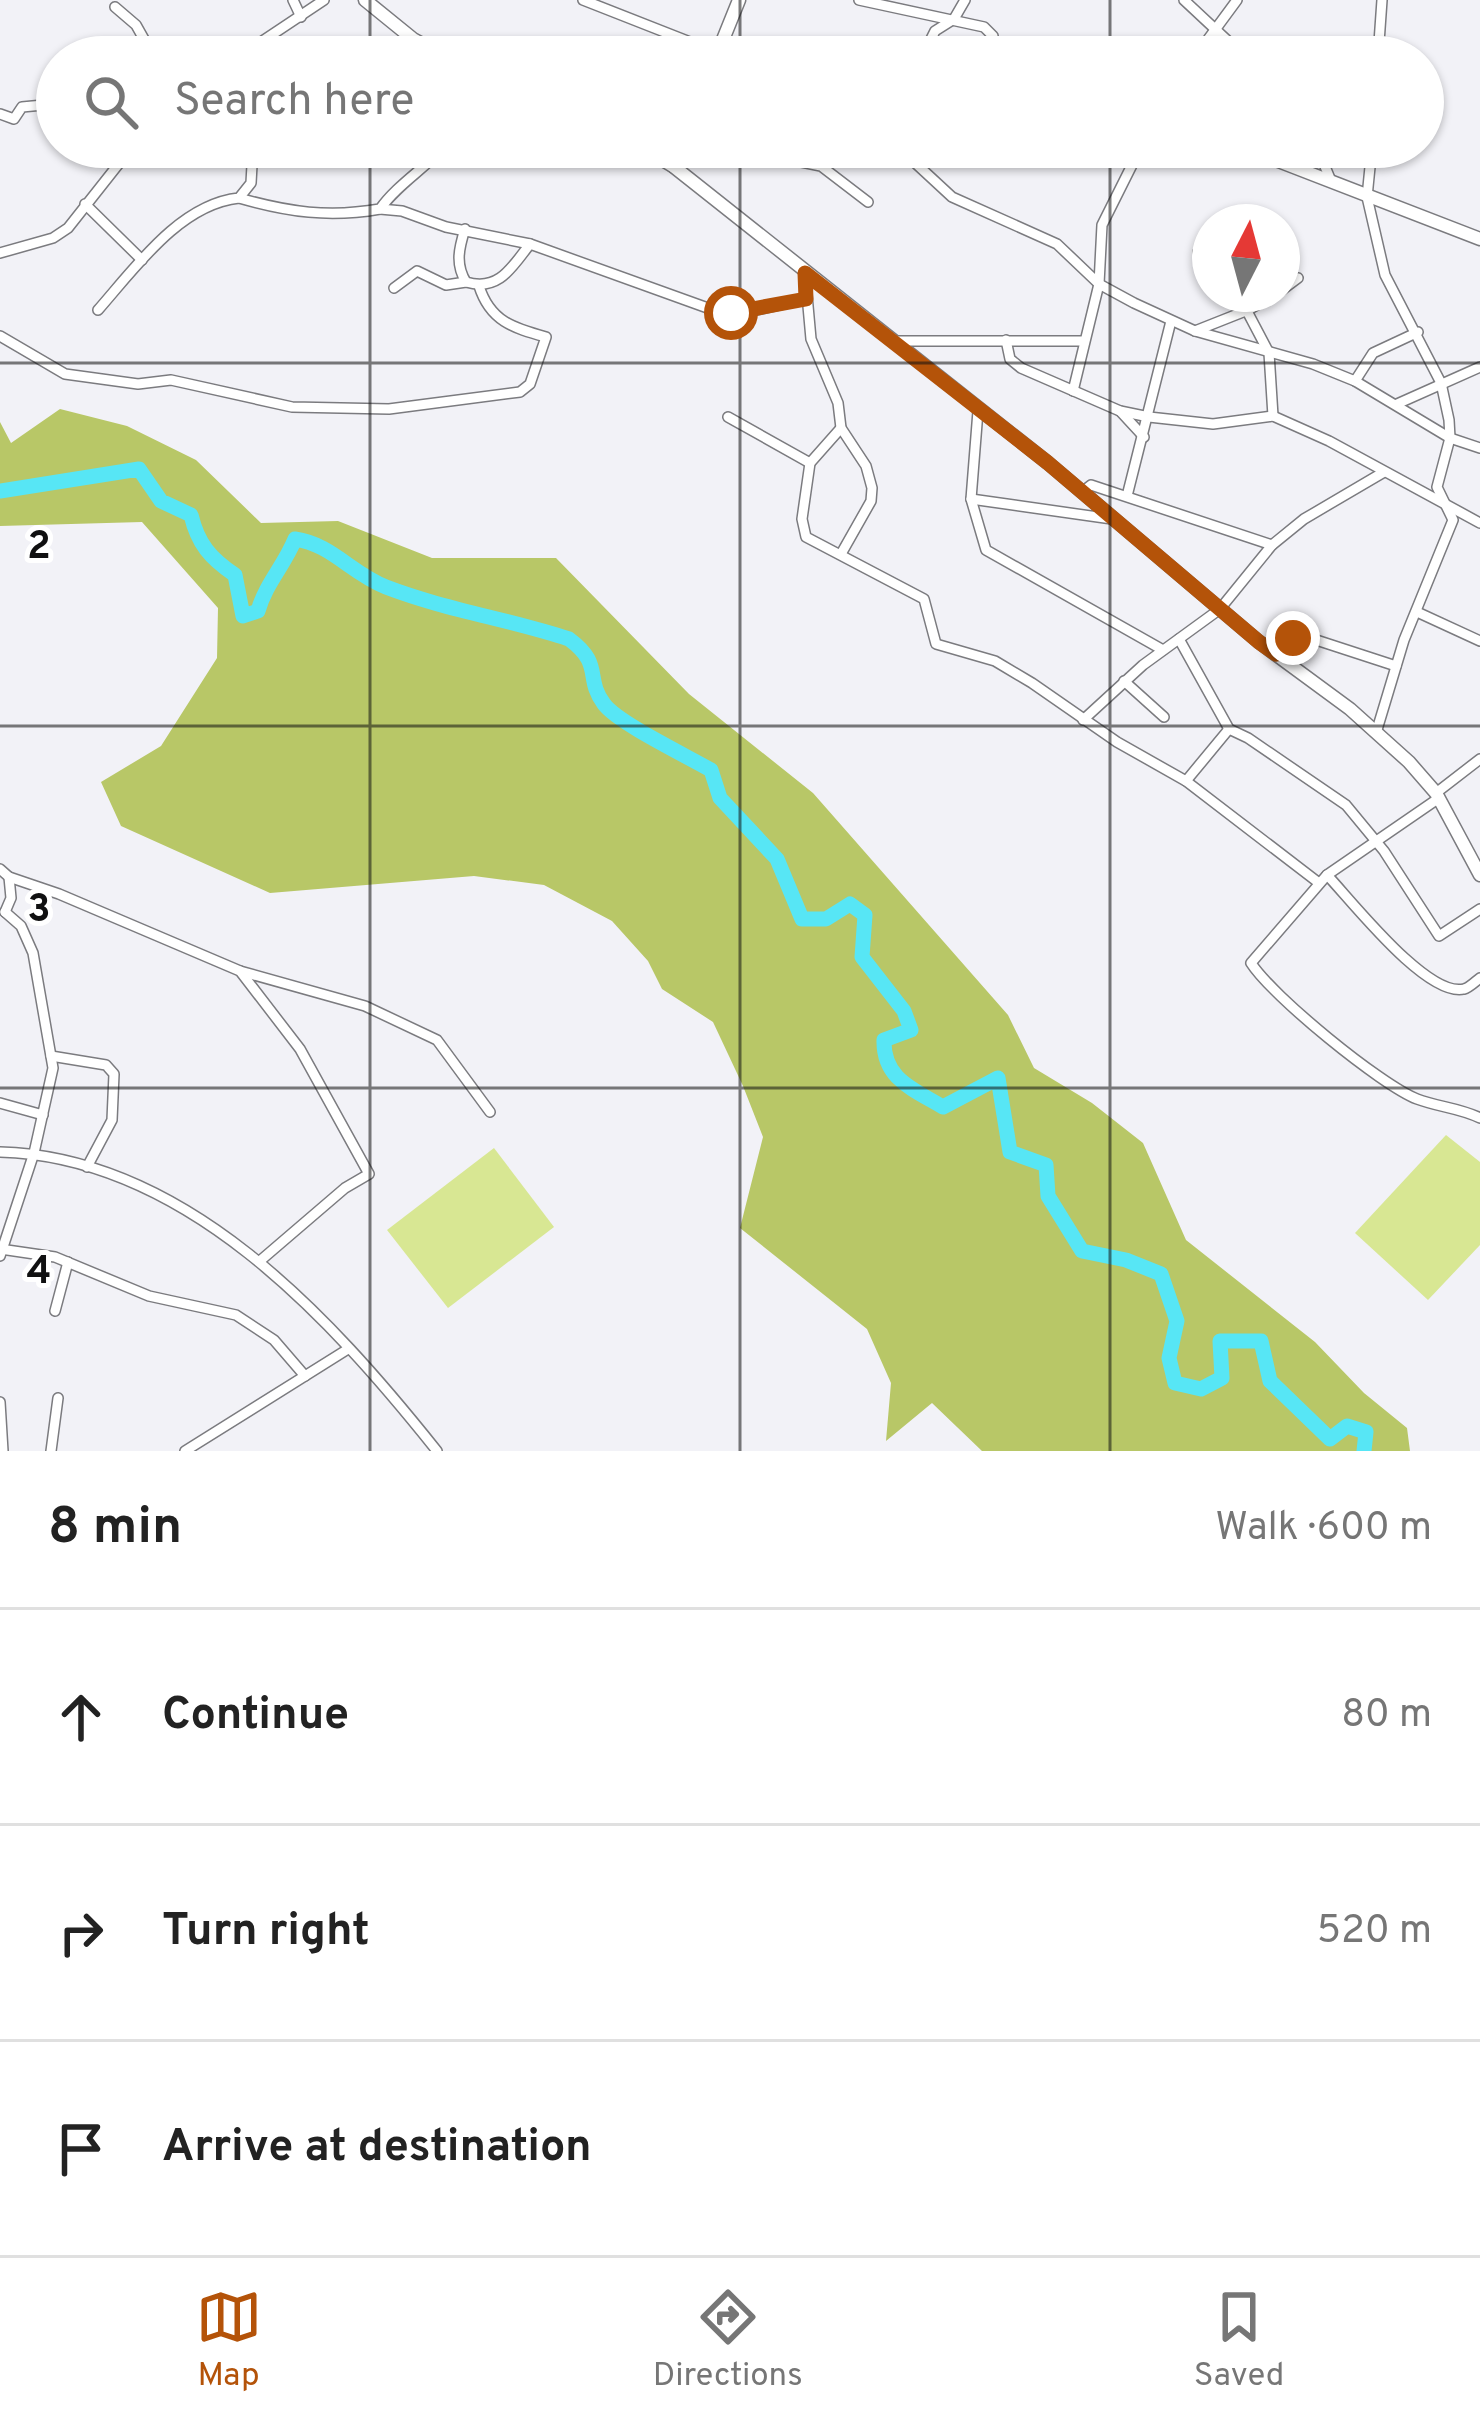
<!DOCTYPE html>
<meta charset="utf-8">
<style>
:root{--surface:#fff;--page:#f2f2f2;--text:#222;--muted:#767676;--line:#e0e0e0;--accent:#b45309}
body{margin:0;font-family:Overpass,sans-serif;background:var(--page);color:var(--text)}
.compass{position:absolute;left:1192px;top:204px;width:108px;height:108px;border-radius:50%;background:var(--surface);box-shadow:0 3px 9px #0004;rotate:6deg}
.stop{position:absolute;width:36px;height:36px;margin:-27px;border:9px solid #b45309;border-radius:50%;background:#fff}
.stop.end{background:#b45309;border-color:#fff;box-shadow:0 3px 12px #0008}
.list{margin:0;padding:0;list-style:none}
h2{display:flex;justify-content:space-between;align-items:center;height:156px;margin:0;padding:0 48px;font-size:51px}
h2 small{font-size:39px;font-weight:400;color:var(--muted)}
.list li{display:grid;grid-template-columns:78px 1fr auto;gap:36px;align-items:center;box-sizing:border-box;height:216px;padding:0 48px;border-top:3px solid var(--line)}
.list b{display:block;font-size:45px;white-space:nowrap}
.list em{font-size:39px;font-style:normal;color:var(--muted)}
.icon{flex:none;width:66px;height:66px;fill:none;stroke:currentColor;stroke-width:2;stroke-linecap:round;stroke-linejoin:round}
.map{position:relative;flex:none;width:1480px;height:1451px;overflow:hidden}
.search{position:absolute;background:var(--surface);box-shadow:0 3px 9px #0004;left:36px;right:36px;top:36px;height:132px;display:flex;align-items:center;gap:30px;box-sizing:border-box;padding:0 42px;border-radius:66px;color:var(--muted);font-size:45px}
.sheet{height:804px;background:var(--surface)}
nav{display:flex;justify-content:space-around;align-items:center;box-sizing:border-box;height:168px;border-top:3px solid var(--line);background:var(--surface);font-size:33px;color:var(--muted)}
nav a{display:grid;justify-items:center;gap:6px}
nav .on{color:var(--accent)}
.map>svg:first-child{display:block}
.green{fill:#d8e793}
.forest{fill:#b8c767}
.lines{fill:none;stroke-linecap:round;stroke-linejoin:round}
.river{stroke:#57e6f5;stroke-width:15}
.minor-casing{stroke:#7b7b7f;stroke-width:12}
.tertiary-casing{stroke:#7b7b7f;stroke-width:15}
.minor{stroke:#fff;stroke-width:9}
.tertiary{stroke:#fff;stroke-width:12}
.route{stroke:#b45309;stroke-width:15}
.grid{fill:none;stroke:#101011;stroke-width:3;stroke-opacity:0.55}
.grid-label{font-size:39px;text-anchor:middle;font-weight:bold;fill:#101011;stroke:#fff;stroke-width:10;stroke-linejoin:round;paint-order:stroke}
</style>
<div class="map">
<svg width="1480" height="1451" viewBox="0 0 1480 1451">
<rect width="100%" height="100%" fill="#f2f2f7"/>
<!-- green -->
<g class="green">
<polygon points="1446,1135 1480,1162 1480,1245 1428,1300 1355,1233"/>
<polygon points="494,1148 554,1227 448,1308 387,1230"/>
</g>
<!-- forest -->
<polygon class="forest" points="60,409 127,426 196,460 261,523 338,521 432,558 556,558 689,694 813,793 1008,1015 1034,1068 1092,1103 1143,1143 1186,1240 1315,1342 1364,1393 1407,1428 1410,1451 982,1451 932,1403 886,1441 891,1383 867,1329 740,1228 763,1137 743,1086 713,1022 662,989 648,961 612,921 544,885 474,876 270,893 121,826 101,782 161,746 217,658 218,608 142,522 0,526 0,422 11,443"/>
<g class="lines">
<!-- river -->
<path class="river" d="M0,491L139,469L161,501L191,515C198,544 210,558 235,575L243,616L258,611C266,583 284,566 295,539C331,544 351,573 386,587C446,610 508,619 569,639C604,665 584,677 604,704C618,723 687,756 711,770L720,798L777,859L802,919H826L850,904L865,915L862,957L904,1011L911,1030L884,1040C883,1079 913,1089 943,1107L998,1078L1010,1152L1046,1165L1048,1196L1082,1251L1126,1260L1161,1274L1177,1321L1169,1358L1175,1383L1201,1389L1222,1378L1220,1341H1261L1270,1381L1330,1439L1347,1426L1366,1432L1364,1451"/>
<!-- minor casing -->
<g class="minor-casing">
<g id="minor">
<polyline points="293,0 301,17"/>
<polyline points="583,0 718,53"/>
<polyline points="859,0 984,27 993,36 994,57"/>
<polyline points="1184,0 1245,57"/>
<polyline points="115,7 136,25 154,57"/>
<polyline points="117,57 161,44 211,56"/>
<polyline points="209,57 258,44 324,0"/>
<polyline points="922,57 935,31 954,19 965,0"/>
<polyline points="1067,57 1069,50"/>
<polyline points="1195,57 1237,0"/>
<polyline points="1378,57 1382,0"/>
<polyline points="0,114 14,119 22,107 43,105 57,95"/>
<polyline points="727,147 821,166 868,202"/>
<polyline points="898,147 952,197 1057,244 1099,284 1134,303 1195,331 1313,364 1355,381 1450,438 1480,448"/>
<polyline points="1317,147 1331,181"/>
<polyline points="1372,147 1367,197 1385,275 1441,383 1449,420 1450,438 1437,487 1453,520 1404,640 1376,733"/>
<path d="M239,198C288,212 329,218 380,209C397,185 424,169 444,147"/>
<polyline points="85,204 142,260"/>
<polyline points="380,209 402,211 446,227 530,244 716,311 748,312 806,299"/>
<path d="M465,229C459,248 455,264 466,282C499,292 512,267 530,244"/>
<polyline points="1198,252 1210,263"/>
<polyline points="0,253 53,238 68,228 132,147"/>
<polyline points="805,273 811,339 838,403 841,428 866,466 872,488 871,501 841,554"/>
<polyline points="394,288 417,271 446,285 466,282"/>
<polyline points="1282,290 1298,278"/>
<polyline points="1238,294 1269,353 1273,416"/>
<path d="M98,310C135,268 180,204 239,198L251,183L253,147"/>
<polyline points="1195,331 1248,310 1276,294"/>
<path d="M0,336L65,374L138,384L171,380L292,407L389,409L520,392L530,384L546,337C513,328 490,321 479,286"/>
<polyline points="1006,340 1010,359 1021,368 1120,411 1149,417 1213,424 1273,416 1329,441 1480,523"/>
<polyline points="897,341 1083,341"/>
<polyline points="1355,381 1373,353 1418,332"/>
<polyline points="1073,391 1099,284 1102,225 1141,147"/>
<polyline points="1397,404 1480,367"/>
<polyline points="978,411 971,499 986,550 1163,650"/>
<polyline points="1120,411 1144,437"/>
<polyline points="728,417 810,463"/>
<polyline points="841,428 810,463 802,519 806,537 924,599 936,644 995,661 1032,683 1117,742 1186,781 1319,883"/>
<polyline points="1082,492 1091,485 1272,545"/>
<polyline points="1127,496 1171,321"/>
<polyline points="971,499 1112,519"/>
<polyline points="1417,612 1480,641"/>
<polyline points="1179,639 1229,729 1248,738 1346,805 1384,851 1439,936 1480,909"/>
<polyline points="1276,654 1293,638 1307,637 1396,666"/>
<polyline points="1124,681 1164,717"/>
<polyline points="1083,720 1143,665 1220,609 1272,545 1304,519 1384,472"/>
<polyline points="1186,781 1229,729"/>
<polyline points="1436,793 1480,759"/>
<path d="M1439,798L1327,875L1251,963C1272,996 1381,1085 1417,1099C1438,1107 1460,1108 1480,1118"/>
<polyline points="0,869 9,877 59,894 240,971 300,1049 369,1174 345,1188 261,1260"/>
<path d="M1327,875C1351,900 1427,998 1464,989C1469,988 1476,981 1480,978"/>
<polyline points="5,912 11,898 9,877"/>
<polyline points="240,971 365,1006 437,1040 490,1112"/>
<polyline points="51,1056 106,1065 114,1074 112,1120 87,1167"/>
<polyline points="0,1103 43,1115"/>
<path d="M0,1152C185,1157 330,1317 437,1451"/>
<polyline points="0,1249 55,1257 149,1296 236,1315 274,1340 305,1376"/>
<polyline points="0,1256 34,1153 53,1068 33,953 21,926 5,912"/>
<polyline points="55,1311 68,1262"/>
<polyline points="0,1402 3,1451"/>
<polyline points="51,1451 58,1398"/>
<polyline points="185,1451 348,1349"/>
</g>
</g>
<!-- tertiary casing -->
<g class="tertiary-casing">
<g id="tertiary">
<polyline points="365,0 413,39 446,57"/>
<polyline points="718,53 738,57"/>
<polyline points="716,57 739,0"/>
<polyline points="641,147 673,166 1048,463 1259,642 1350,709 1409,762 1436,793 1480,875"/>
<polyline points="1242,147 1480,239"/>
<polyline points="673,166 683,147"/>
</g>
</g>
<!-- minor -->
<use href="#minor" class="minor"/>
<!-- tertiary -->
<use href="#tertiary" class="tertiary"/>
</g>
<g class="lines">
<!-- route -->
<polyline class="route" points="731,313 806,299 805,273 1048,463 1259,642 1276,654 1293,638"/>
</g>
<!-- grid -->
<path class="grid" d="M370,0V57M740,0V57M1110,0V57M370,147V1451M740,147V1451M1110,147V1451M0,363H1480M0,726H1480M0,1088H1480"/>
<g class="grid-label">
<text x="39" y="558">2</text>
<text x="39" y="921">3</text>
<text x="39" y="1283">4</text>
</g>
</svg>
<svg class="compass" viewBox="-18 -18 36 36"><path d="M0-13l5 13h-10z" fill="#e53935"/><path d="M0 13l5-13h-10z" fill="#767676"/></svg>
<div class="stop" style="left:731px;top:313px"></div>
<div class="stop end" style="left:1293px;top:638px"></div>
<div class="search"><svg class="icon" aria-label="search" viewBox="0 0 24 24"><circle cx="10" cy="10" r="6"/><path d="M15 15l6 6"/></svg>Search here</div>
</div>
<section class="sheet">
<h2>8 min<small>Walk · 600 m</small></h2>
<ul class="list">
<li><svg class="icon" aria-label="ahead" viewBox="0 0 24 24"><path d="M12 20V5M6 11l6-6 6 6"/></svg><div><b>Continue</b></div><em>80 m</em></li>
<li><svg class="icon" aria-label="right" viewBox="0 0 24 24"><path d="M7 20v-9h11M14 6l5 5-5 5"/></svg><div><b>Turn right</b></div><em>520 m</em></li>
<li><svg class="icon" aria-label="arrive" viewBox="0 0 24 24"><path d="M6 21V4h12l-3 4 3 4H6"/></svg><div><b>Arrive at destination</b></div></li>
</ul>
</section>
<nav>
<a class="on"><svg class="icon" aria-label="map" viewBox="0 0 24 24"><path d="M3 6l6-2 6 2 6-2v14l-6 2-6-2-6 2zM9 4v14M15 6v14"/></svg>Map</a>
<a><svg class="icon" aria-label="directions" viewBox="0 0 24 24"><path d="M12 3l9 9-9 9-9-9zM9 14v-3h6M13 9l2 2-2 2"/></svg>Directions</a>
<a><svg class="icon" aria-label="saved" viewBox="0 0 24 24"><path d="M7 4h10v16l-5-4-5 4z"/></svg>Saved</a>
</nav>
